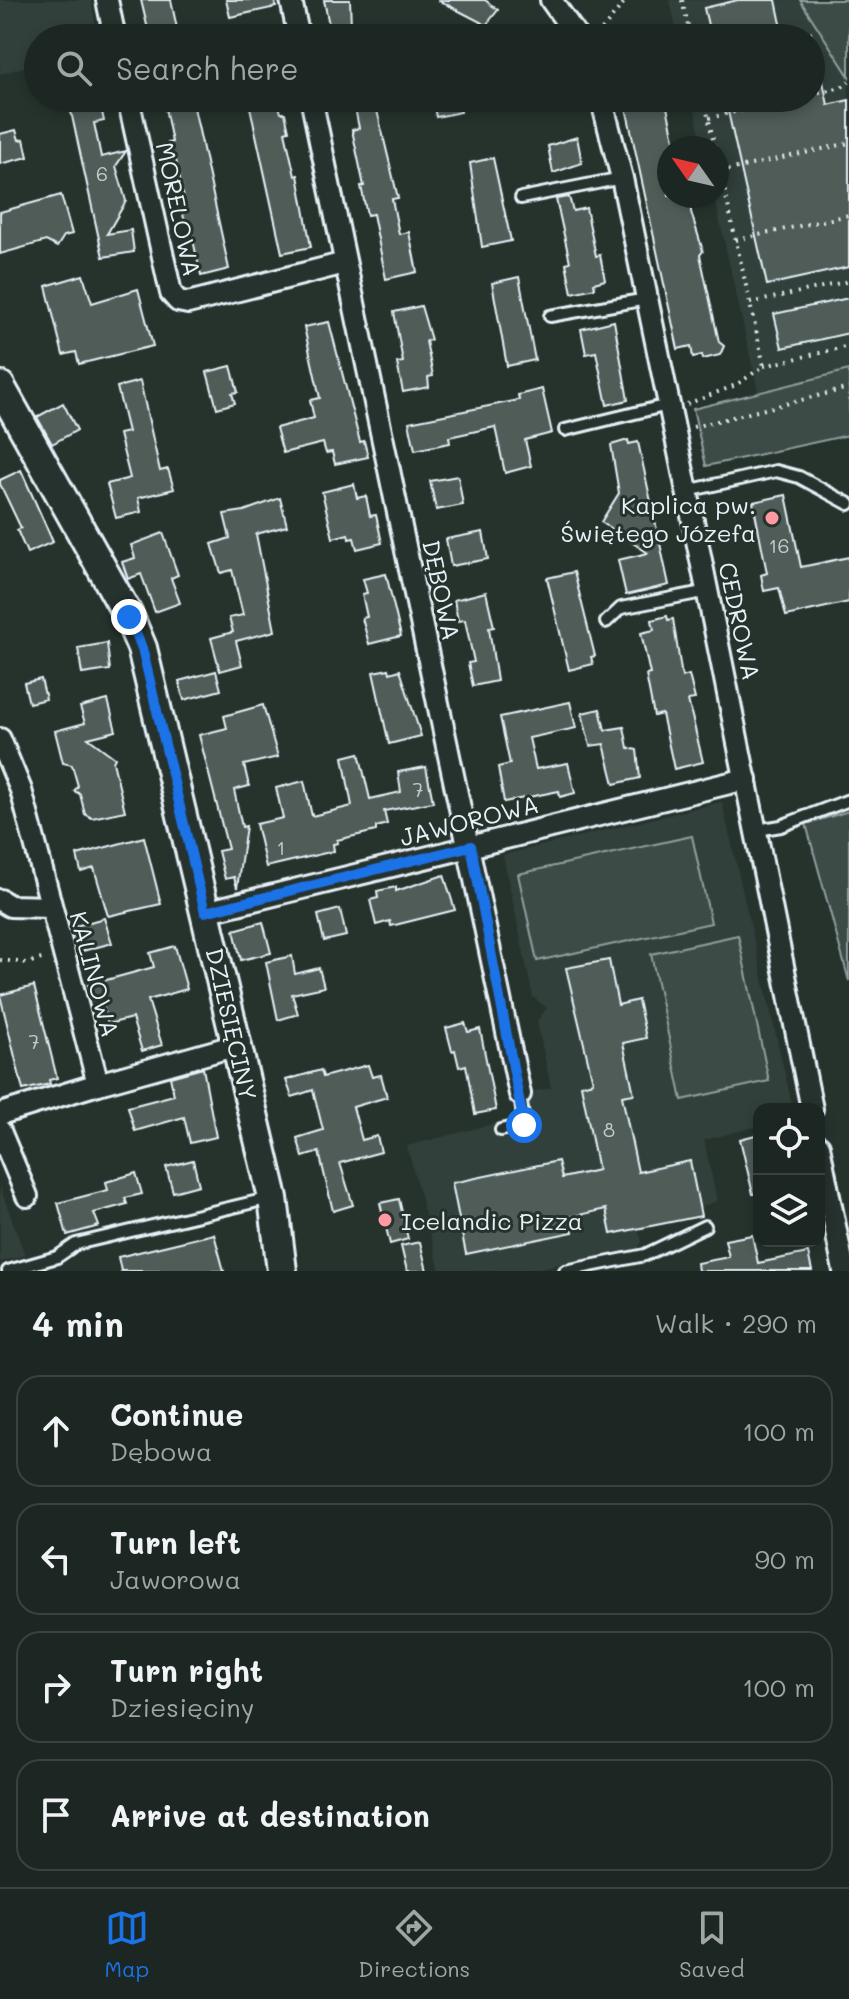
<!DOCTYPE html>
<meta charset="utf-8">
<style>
:root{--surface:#1c2622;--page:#29322f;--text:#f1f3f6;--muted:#a0a5a5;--line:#3a4340;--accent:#1a73e8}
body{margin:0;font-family:Mali,sans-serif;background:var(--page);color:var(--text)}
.controls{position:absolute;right:24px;bottom:24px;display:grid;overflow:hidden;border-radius:16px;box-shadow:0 4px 12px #0003}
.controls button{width:72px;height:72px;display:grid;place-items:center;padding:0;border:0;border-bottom:2px solid var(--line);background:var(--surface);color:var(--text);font:40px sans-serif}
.compass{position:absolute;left:657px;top:136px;width:72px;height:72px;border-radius:50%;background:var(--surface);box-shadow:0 4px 12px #0003;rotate:304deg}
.stop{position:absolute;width:24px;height:24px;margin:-18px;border:6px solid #1a73e8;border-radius:50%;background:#fff}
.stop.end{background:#1a73e8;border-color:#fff;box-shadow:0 2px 8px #0008}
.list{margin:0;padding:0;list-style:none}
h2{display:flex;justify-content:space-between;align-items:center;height:104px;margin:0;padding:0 32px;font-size:34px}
h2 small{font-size:26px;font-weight:400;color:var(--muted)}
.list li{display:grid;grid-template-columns:52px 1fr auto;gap:24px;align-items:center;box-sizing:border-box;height:112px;margin:0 16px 16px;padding:0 16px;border:2px solid var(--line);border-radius:24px}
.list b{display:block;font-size:30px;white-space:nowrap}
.list p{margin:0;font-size:26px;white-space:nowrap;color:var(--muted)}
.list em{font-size:26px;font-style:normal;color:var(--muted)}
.icon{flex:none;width:44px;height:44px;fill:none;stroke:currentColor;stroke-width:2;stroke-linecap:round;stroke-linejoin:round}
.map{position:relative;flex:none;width:849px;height:1271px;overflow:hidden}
.search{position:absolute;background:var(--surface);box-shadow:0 4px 12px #0003;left:24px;right:24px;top:24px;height:88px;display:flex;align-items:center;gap:20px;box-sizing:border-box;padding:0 28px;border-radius:44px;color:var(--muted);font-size:30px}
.sheet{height:616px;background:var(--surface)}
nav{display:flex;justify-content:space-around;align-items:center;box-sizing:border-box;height:112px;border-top:2px solid var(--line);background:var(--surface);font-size:22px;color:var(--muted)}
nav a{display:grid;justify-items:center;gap:4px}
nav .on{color:var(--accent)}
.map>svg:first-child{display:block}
.built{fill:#333f3a}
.green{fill:#3e4b47;stroke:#939ea0;stroke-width:2}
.building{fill:#505c59;stroke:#e8f1f8;stroke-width:2}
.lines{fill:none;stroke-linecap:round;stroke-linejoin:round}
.lane-casing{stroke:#e8f1f8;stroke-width:16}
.street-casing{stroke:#e8f1f8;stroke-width:26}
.secondary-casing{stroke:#e8f1f8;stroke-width:34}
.path{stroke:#e8f1f8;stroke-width:4;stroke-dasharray:2 6;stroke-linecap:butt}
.lane{stroke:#26332d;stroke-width:10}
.street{stroke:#26332d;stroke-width:20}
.secondary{stroke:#26332d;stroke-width:28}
.route{stroke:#1a73e8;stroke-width:10}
.poi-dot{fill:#ff9aa2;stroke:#26332d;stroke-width:3}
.labels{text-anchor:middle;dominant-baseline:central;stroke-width:6;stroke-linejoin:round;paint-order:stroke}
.number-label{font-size:20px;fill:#c2ccd0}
.street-label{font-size:24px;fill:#e8f1f8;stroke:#26332d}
.poi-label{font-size:24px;fill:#e8f1f8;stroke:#26332d;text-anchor:end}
</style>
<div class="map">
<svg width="849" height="1271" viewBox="0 0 849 1271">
<rect width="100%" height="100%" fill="#26332d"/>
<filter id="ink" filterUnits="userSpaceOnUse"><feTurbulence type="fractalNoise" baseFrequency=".0125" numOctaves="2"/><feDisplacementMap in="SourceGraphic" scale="16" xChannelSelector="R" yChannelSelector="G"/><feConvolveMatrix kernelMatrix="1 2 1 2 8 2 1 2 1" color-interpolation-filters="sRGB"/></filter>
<g filter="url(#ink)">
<!-- built -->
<g class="built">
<polygon points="0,0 91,0 98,38 38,38 38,63 0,74"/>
<polygon points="670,0 800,0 849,76 849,370 758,391 714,196 717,196 717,148 703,148 692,98 811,98 811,38 678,38"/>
<polygon points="722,802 793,1109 759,1109 759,1126 704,1140 717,1201 700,1207 701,1215 638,1229 642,1242 638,1248 525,1271 440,1271 407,1146 516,1118 510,1096 551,1088 537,1021 547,1008 533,997 503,855"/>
<polygon points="0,1187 25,1255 0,1262"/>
</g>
<!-- green -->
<g class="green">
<polygon points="800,0 849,0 849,76"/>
<polygon points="849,370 849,435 706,466 693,409"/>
<polygon points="849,811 849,981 806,824"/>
<polygon points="692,836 711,923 537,961 518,874"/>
<polygon points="738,935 769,1081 682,1100 651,954"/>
</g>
<!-- building -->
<g class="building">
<polygon points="141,0 171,0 179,38 150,38"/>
<polygon points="226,0 275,0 276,7 230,17"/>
<polygon points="324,0 350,0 351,26 330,30"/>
<polygon points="438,0 485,0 498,10 486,25"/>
<polygon points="738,0 776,0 781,24 711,38 704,8"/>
<polygon points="818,58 828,105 849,100 849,267 767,285 725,98 811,98 811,59"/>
<polygon points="68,98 99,98 104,121 94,123 101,157 126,151 116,166 126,201 107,234 131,230 134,252 103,257"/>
<polygon points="163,98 192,98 229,269 201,276 189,222 185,223 181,205 185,204 176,160 172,161 168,143 172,142"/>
<polygon points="248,98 277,98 281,113 285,113 289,131 285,132 295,176 298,175 311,247 282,253"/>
<polygon points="353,98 374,98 398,198 392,199 399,234 409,232 417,272 386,279 373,214 367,215 361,186 364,186 352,130 359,128"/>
<polygon points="432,98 458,98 461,112 436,117"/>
<polygon points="624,98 665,98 676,148 669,148 669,196 691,196 691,212 703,251 700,255 719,342 724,346 720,355 703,359 702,355 693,357 691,346 678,349"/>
<polygon points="16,130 19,140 24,139 28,157 0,164 0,134"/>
<polygon points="577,137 582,163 553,173 548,146"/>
<polygon points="493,158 511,241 482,247 470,163"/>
<polygon points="61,195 72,234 64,236 57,247 46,241 0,254 0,212"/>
<polygon points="569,197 573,211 586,208 596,256 600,255 605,280 594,283 595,288 572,293 566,263 570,262 556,199"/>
<polygon points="83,275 92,303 138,289 153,346 79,364 76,352 63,355 46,286"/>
<polygon points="519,277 535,360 507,366 492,283"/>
<polygon points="849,298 849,333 782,348 774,314"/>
<polygon points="421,306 431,340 426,341 433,376 428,377 429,387 403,392 397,363 403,362 394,312"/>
<polygon points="614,321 628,400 607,405 596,352 586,354 581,329"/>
<polygon points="329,322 360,442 364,441 368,457 335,464 332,452 326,453 323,443 283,453 276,428 314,418 310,400 320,398 304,327"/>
<polygon points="231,366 238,392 232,393 235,403 217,408 207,372"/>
<polygon points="140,381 160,471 168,469 174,489 138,498 141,512 116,518 107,484 130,478 119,434 128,432 117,387"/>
<polygon points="542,389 552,433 525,440 531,466 505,473 495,427 449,437 450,443 415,450 409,422 519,400 518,395"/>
<polygon points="63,403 77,430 52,444 37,417"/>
<polygon points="628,440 629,444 638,442 669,585 626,595 618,560 648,553 601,522 619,493 611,445"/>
<polygon points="21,470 53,542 27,553 17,530 21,528 0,484 0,480"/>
<polygon points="458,476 463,505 436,510 430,481"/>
<polygon points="354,484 357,498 366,496 370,516 376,515 382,543 357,549 354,538 349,539 348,534 333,538 322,492"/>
<polygon points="786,495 801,567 849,557 849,602 786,616 779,588 764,591 761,575 767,573 753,502"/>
<polygon points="280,498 287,526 256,534 275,631 236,641 242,665 220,671 211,638 233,632 229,618 243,615 232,570 221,573 212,544 230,538 224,514 244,511"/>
<polygon points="483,532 488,559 451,566 446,539"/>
<polygon points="163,533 178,575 171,578 180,603 155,612 141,574 128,579 122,562 135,558 131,545"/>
<polygon points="574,572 595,656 591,657 593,664 569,670 547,578"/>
<polygon points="386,574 401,636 369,644 362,618 367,617 362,594 367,593 363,579"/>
<polygon points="486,592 494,627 489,628 497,681 473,686 468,663 474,662 465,620 458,621 454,600"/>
<polygon points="667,616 668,620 673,619 682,677 689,675 695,699 688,700 703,762 674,769 662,714 654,716 646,675 650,674 641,633 654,630 652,620"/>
<polygon points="107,643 110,670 82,674 78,648"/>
<polygon points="389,669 390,673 400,670 421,736 389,744 373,672"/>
<polygon points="216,671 221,690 184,700 179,681"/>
<polygon points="41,679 46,699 29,703 24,683"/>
<polygon points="108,700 116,731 88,738 115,758 113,762 125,811 92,818 85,814 80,794 74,791 78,786 72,765 63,763 55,731 85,723 80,707"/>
<polygon points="570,702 576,728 529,738 536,769 568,763 575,793 560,797 559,791 504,802 498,767 510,764 500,717"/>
<polygon points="263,705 278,757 244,765 249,786 234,790 242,827 246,826 237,888 234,877 225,879 218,851 228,849 199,735 227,728 224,716"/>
<polygon points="600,709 605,730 624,727 628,748 637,750 640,778 614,784 604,744 590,746 582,713"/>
<polygon points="359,753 370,799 401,792 398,772 426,767 433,802 384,811 387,824 376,827 376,831 337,840 338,843 333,844 334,851 266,867 256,824 283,818 276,788 304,781 312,816 352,806 343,757"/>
<polygon points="144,837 161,904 108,916 94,868 81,872 77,855"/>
<polygon points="444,875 455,910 391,926 390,921 376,925 370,900 378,898 377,891 396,887 396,891"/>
<polygon points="340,909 346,936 324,941 318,915"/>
<polygon points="104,918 112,943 79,952 72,927"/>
<polygon points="263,922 271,953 241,960 234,930"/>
<polygon points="175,946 187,989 148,1000 162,1045 142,1051 132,1018 108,1024 101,998 93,1000 88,985 154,967 150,953"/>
<polygon points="292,956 295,974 319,968 324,987 292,994 298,1014 278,1020 266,962"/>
<polygon points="609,960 618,1005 638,1000 646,1038 623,1043 634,1094 622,1096 638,1172 690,1161 701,1216 611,1234 606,1209 570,1217 573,1232 466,1254 452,1183 558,1161 562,1178 598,1170 581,1085 593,1082 566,968"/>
<polygon points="34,986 57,1078 49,1080 50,1084 23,1090 0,995"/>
<polygon points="465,1023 468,1032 480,1029 496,1110 475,1114 466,1065 459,1067 455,1050 452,1051 446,1028"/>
<polygon points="368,1065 372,1077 381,1075 387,1097 353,1107 362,1140 377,1136 381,1152 340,1163 353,1205 333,1211 319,1152 303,1157 297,1138 323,1130 313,1090 292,1097 286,1080 321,1070 323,1077"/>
<polygon points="203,1068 216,1137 190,1143 184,1117 135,1131 128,1107 174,1095 170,1077"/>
<polygon points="759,1134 759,1193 753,1194 740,1139"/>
<polygon points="193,1160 199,1185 173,1192 166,1167"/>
<polygon points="136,1173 142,1194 125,1198 127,1204 94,1213 99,1226 67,1235 58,1203 108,1190 106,1182"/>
<polygon points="399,1199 408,1239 390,1244 380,1203"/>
<polygon points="214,1234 224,1271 121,1271 118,1257"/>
<polygon points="752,1235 758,1263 808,1253 812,1271 698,1271 697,1263 729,1257 725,1240"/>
<polygon points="420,1242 427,1271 407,1271 401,1246"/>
</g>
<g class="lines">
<!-- lane casing -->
<g class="lane-casing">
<g id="lane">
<polyline points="521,198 622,178"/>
<polyline points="550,316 647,299"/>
<polyline points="565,430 668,405"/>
<polyline points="687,491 776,471 799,477 849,504"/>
<polyline points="606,622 621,608 708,591"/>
<polyline points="757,830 781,826 849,800"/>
<polyline points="501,1130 524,1125 520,1094"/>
<polyline points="8,1271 57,1257 76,1244 271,1198"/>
<polyline points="565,1271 645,1255 705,1226"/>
</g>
</g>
<!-- street casing -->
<g class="street-casing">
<g id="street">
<polyline points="107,0 115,38"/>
<polyline points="291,0 299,38"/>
<polyline points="551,0 578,38"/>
<polyline points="128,98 171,293 178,301 188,303 345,263"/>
<polyline points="311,98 520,1094"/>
<polyline points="601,98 622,178 687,491 812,1109"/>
<polyline points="0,739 21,790 98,1084 237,1045"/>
<polyline points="0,900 10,906 51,907"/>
<polyline points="205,912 746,779"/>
<polyline points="0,1114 98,1084"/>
<polyline points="0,1131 27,1196"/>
<polyline points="819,1146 844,1271"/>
</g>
</g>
<!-- secondary casing -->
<g class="secondary-casing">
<polyline id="secondary" points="0,386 129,617 142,648 273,1198 282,1271"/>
</g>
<!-- path -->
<g class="path">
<polyline points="682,0 691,38"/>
<polyline points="597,36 626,0"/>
<polyline points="787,38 812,33"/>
<polyline points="811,94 842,87 849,81"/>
<polyline points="704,98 715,148"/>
<polyline points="709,118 795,98"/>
<polyline points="720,172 849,143"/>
<polyline points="736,240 849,215"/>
<polyline points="750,303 849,281"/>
<polyline points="764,366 849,346"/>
<polyline points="687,404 736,385 764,366 717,156"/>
<polyline points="693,427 849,388"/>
<polyline points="0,960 27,963 45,958"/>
</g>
<!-- lane -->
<use href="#lane" class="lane"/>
<!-- street -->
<use href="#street" class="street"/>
<!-- secondary -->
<use href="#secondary" class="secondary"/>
</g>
</g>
<g class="lines" filter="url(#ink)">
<!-- route -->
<polyline class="route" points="129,617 142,648 205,912 471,846 524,1125"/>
</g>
<!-- markers -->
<g class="poi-dot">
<circle cx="772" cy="518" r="8"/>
<circle cx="385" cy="1220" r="8"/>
</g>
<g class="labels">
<!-- number labels -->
<g class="number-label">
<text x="102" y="173">6</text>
<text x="779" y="545">16</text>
<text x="418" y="789">7</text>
<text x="281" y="847">1</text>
<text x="34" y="1041">7</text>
<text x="609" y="1129">8</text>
</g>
<!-- street labels -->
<g class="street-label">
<text transform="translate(179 209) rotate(78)">MORELOWA</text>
<text transform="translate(442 590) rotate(78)">DĘBOWA</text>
<text transform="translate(740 621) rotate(78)">CEDROWA</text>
<text transform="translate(469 820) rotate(-14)">JAWOROWA</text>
<text transform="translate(95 974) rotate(75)">KALINOWA</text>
<text transform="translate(232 1024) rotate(77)">DZIESIĘCINY</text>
</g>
<!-- poi labels -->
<g class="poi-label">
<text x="756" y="504">Kaplica pw.<tspan x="756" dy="28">Świętego Józefa</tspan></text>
<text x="401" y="1220" text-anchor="start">Icelandic Pizza</text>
</g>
</g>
</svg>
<div class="controls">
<button><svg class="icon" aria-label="locate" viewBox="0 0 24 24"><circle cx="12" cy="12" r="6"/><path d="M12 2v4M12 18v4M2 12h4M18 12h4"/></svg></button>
<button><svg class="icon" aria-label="layers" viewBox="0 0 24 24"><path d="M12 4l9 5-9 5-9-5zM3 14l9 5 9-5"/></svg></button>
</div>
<svg class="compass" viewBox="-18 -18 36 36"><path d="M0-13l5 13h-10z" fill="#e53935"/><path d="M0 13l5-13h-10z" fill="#a0a5a5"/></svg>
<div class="stop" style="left:524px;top:1125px"></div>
<div class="stop end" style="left:129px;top:617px"></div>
<div class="search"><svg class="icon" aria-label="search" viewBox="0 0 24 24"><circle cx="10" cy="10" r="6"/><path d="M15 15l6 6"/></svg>Search here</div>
</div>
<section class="sheet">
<h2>4 min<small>Walk · 290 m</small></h2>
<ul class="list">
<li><svg class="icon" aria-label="ahead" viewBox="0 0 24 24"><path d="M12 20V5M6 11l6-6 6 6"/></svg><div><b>Continue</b><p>Dębowa</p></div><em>100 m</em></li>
<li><svg class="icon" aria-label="left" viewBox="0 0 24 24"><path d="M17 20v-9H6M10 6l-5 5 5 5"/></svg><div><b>Turn left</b><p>Jaworowa</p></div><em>90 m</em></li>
<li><svg class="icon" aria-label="right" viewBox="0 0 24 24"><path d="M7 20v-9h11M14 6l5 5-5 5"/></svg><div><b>Turn right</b><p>Dziesięciny</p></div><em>100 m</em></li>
<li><svg class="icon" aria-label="arrive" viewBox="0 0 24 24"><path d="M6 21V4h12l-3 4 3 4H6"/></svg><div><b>Arrive at destination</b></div></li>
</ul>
</section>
<nav>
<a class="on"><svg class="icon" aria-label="map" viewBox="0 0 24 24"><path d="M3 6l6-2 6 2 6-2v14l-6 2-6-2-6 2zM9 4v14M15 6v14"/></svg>Map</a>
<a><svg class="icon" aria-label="directions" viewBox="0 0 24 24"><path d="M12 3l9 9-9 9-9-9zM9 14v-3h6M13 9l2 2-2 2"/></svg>Directions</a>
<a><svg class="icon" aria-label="saved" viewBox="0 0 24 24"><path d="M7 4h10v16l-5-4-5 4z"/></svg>Saved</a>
</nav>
